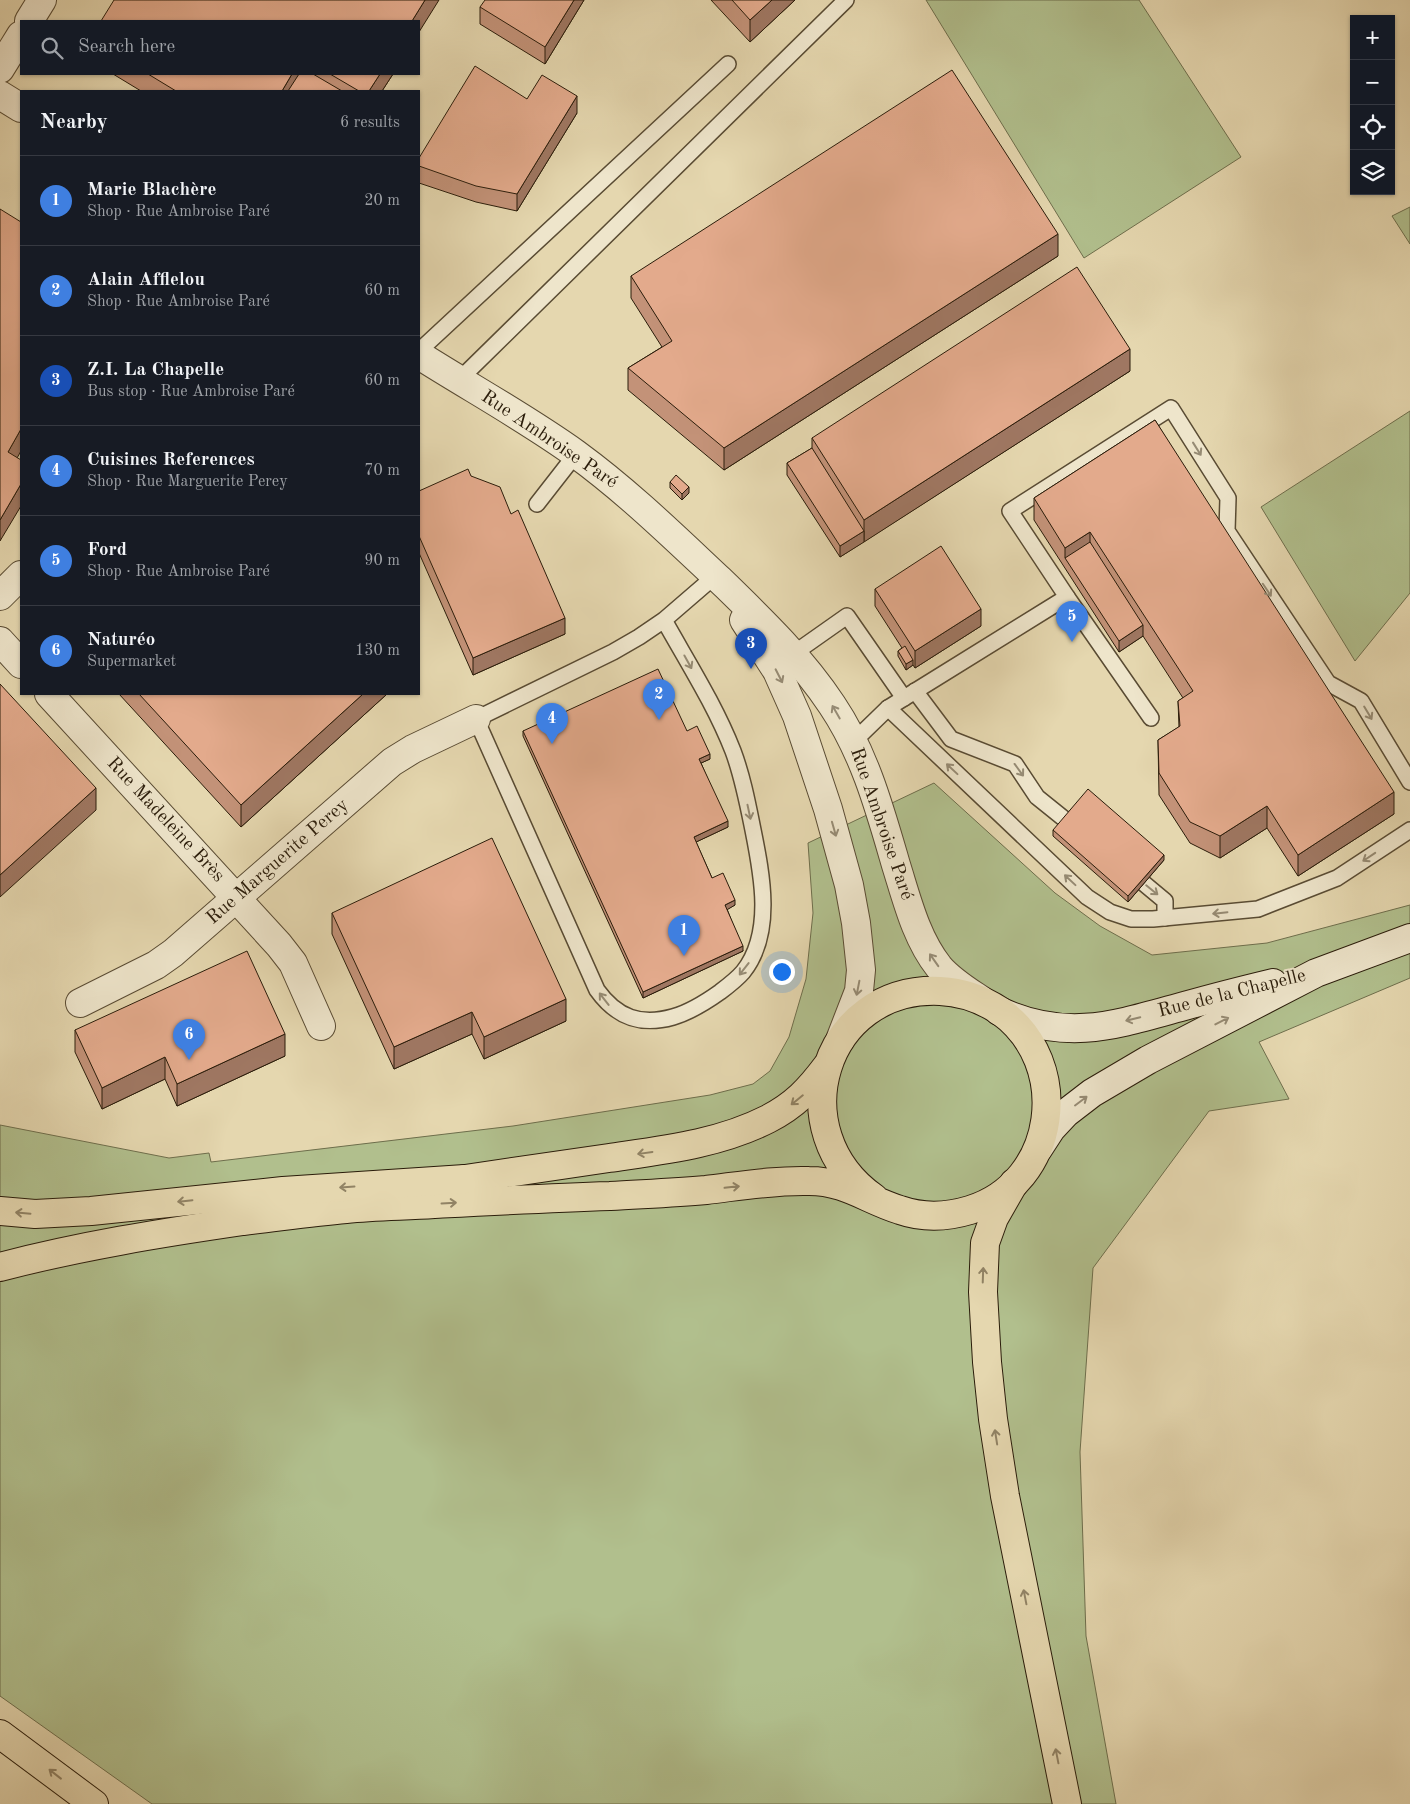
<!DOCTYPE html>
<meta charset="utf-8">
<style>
:root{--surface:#171b24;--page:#242831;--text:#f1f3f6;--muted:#9ea1a6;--line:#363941;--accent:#b45309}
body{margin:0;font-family:"Old Standard TT",serif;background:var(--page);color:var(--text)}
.controls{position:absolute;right:15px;top:15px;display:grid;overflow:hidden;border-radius:0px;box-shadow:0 1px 4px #0004}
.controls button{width:45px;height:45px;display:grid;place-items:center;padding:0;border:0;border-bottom:1px solid var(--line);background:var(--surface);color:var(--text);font:25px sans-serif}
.you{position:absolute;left:781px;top:971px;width:18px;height:18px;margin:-12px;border:4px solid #fff;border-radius:50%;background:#1a73e8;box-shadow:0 0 0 8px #1a73e833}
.badge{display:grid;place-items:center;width:32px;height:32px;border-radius:50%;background:var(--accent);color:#fff;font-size:16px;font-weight:700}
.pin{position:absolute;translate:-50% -41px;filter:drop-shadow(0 1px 2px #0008)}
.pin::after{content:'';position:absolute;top:26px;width:18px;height:15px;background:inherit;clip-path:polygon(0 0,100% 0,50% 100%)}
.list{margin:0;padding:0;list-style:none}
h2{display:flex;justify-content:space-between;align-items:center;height:65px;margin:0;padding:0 20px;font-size:21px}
h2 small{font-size:16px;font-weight:400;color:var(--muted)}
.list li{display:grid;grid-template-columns:32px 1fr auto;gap:15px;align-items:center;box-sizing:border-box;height:90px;padding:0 20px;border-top:1px solid var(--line)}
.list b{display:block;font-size:19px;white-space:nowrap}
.list p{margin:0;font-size:16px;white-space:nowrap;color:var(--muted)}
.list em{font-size:16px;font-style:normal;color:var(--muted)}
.icon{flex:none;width:28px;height:28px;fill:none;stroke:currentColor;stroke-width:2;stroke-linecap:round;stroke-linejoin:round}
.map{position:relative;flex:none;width:1410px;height:1804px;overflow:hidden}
.search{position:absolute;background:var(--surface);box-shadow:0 1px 4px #0004;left:20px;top:20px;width:400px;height:55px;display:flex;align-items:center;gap:12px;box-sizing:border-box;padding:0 18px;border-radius:0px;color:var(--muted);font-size:19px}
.panel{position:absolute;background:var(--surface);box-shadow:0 1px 4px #0004;left:20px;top:90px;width:400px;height:605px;border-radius:0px}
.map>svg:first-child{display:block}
.green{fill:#b1bf8d;stroke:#6e6e4c}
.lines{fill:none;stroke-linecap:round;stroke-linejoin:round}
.lane-casing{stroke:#594b33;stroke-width:18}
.street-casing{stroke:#594b33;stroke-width:30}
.secondary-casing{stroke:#2a1c0a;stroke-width:30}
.primary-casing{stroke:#2a1c0a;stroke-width:30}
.highway-casing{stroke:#2a1c0a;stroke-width:30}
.lane{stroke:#eee5cb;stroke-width:15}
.street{stroke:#eee5cb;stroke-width:28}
.secondary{stroke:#eee5cb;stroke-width:28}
.primary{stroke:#e5d7af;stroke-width:28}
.highway{stroke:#e5d7af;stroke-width:28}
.wall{fill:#c39278;stroke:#2a1c0a}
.shaded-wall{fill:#9f7762;stroke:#2a1c0a}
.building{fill:#e3aa8c;stroke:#2a1c0a}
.oneway{stroke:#968b74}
.oneway2{stroke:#918365}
.labels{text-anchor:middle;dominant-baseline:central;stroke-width:4;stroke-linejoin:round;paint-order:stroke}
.street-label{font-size:19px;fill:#2a1c0a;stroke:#eee5cb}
</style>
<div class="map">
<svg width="1410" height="1804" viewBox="0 0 1410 1804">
<rect width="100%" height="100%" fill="#e5d7af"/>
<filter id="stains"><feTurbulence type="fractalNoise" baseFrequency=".004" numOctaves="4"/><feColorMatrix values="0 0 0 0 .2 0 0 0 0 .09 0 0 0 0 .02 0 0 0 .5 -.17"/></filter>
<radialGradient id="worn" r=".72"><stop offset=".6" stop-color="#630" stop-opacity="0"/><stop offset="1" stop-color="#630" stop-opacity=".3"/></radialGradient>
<!-- green -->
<g class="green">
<polygon points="926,0 1139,0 1241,157 1084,258"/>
<polygon points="1410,207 1410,244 1392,216"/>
<polygon points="1410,411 1410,593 1355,661 1261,507"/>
<polygon points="934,783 1055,893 1100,926 1152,955 1267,943 1410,905 1410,978 1259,1042 1289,1099 1209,1111 1093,1268 1080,1452 1086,1636 1116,1804 152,1804 0,1696 0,1125 169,1158 209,1153 211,1162 513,1126 710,1095 753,1084 770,1071 789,1037 806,979 813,913 808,843"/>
</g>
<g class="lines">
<!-- lane casing -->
<g class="lane-casing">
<g id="lane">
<polyline points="419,351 728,64"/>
<polyline points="459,380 846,0"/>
<polyline points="537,504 576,454"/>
<polyline points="1067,597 1151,718"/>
<path d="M664,620C688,663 715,705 733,751C742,775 747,800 752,825C761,870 775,932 743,972C737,979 728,986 720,992C706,1002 690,1012 673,1017C641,1026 617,1018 597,990L476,719L613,652L639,637L664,620L715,576"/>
<polyline points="793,654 847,616 904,698"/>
<polyline points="915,691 951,739 1015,764 1037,797 1078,830"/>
<polyline points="888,708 1087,897 1110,912 1131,919 1153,919 1258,909 1337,878 1410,830"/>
<polyline points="853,742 888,708 1067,597 1010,511 1171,408 1228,498 1227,531 1328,683 1361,701 1410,782"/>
<polyline points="1129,871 1165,901 1165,918"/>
</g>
</g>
<!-- street casing -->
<g class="street-casing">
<g id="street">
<polyline points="29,21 42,0"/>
<polyline points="0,69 21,35"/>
<polyline points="0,95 21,108"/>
<path d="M419,355C471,388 526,418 576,454C628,492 673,536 720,580C760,619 801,658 832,705C865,754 880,810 896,865C907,900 916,938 939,967C951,981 966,990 981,1000"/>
<polyline points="0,596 21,575"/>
<polyline points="744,620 777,671 797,716 828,809 849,885 856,923 861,970 859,991 840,1040"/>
<polyline points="0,641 21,664"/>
<polyline points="49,694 279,945 293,963 321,1026"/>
<polyline points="80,1003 156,965 173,953 392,762 413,749 476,719"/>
</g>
</g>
<!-- secondary casing -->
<g class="secondary-casing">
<g id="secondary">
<path d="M999,1011C1069,1043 1118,1024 1188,1005C1216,997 1244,990 1273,983"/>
<polyline points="1038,1149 1051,1129 1066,1113 1092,1093 1148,1060 1316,973 1410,938"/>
</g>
</g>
<!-- primary casing -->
<g class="primary-casing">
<g id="primary">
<path d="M441,1185L465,1179C513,1172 561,1165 609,1158C663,1150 719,1144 768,1119C795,1105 809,1090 827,1066"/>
<path d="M0,1267C80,1246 161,1233 243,1221C278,1217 312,1212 346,1209C376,1206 405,1206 434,1204C493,1201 551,1198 610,1196C642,1194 674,1193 706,1190C740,1186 775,1180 809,1181C846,1181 867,1200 900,1210C923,1218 947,1217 970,1210C1058,1183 1073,1063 1000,1011C982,999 961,992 940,991C823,986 779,1131 874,1198"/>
</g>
</g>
<!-- highway casing -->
<g class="highway-casing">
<g id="highway">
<polyline points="1014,1183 994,1218 985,1243 983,1292 987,1362 993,1419 1005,1496 1067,1804"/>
<polyline points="0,1211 35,1214 91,1211 283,1191 465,1179"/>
<polyline points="0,1734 94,1804"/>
</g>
</g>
<!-- lane -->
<use href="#lane" class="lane"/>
<!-- street -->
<use href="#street" class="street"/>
<!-- secondary -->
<use href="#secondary" class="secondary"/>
<!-- primary -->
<use href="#primary" class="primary"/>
<!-- highway -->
<use href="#highway" class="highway"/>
</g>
<!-- wall -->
<g class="wall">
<polygon points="584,0 545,64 480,24 480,7"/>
<polygon points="711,0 795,0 750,42"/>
<polygon points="113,74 393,74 382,91 141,91"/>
<polygon points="527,99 577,113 517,211 476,202 419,183 419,158"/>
<polygon points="1058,256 724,470 628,390 628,368 662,347 631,298 631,276"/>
<polygon points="1130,371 840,557 787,475 787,463 812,448 812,438"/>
<polygon points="1155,420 1394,814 1298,876 1267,828 1220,858 1190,843 1159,795 1158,740 1179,727 1178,701 1183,698 1143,636 1119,652 1034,520 1034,498"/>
<polygon points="471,476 565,634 473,675 419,553 419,491"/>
<polygon points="670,482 689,493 682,500 670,488"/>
<polygon points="875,589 981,626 915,668 913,665 906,670 898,656 898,651 902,648 875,606"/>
<polygon points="119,694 387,694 241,827"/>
<polygon points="523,731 687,731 710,759 701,763 728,827 696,842 712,878 735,905 727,909 743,951 643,998 523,736"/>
<polygon points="1053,830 1164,860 1128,902 1053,836"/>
<polygon points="332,913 566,1021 484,1059 472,1034 394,1069 332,934"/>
<polygon points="75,1030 285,1056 177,1106 165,1079 102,1109 75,1052"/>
</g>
<!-- shaded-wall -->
<g class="shaded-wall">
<polygon points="425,0 439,0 419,32 419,21 412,21"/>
<polygon points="574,0 584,0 545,64 545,47"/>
<polygon points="772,0 795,0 750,42 750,20"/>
<polygon points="292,74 303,74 295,91 282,91"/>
<polygon points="380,74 393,74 382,91 369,91"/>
<polygon points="577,96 577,113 517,211 517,194"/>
<polygon points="1058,234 1058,256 724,470 724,448"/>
<polygon points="1130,349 1130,371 864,542 864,520"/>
<polygon points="21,429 21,451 8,474 8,452"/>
<polygon points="21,484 21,506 0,541 0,520"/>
<polygon points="689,487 689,493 682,500 682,494"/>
<polygon points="864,531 864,542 840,557 840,546"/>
<polygon points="1090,532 1090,554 1065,558 1065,548"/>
<polygon points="981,609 981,626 915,668 915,651"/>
<polygon points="565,618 565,634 473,675 473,658"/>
<polygon points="1143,625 1143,636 1119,652 1119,641"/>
<polygon points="913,660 913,665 906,670 906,664"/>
<polygon points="363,694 387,694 241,827 241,805"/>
<polygon points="710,754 710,759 699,764 699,759"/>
<polygon points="96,788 96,810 0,897 0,875"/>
<polygon points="1394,792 1394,814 1298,876 1298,855"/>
<polygon points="1267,806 1267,828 1220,858 1220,836"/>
<polygon points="728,821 728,827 694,843 694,837"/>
<polygon points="1164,855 1164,860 1128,902 1128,896"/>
<polygon points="735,900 735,905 725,911 725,905"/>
<polygon points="743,946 743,951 643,998 643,992"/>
<polygon points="566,999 566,1021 484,1059 484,1037"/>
<polygon points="472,1012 472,1034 394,1069 394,1047"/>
<polygon points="285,1034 285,1056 177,1106 177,1084"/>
<polygon points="165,1057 165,1079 102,1109 102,1088"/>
</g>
<!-- building -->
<g class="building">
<polygon points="114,0 425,0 412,21 101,21"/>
<polygon points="485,0 574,0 545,47 480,7"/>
<polygon points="732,0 772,0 750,20"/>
<polygon points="475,66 527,99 542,75 577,96 517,194 476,186 419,166 419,158"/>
<polygon points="952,70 1058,234 724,448 628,368 672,341 631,276"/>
<polygon points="148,74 292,74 282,91 176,91"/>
<polygon points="299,74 313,74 342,91 288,91"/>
<polygon points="330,74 380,74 369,91 359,91"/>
<polygon points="0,209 21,222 21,429 8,452 21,460 21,484 0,520"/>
<polygon points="1077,267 1130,349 864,520 812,438"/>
<polygon points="1155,420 1394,792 1298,855 1267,806 1220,836 1190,822 1159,773 1158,740 1180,726 1178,701 1193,691 1090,532 1065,548 1034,498"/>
<polygon points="812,448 864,531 840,546 787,463"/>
<polygon points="468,469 471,476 500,487 511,514 518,510 565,618 473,658 419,536 419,491"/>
<polygon points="676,475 689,487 682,494 670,482"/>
<polygon points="1090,542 1143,625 1119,641 1065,558"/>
<polygon points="941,546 981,609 915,651 875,589"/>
<polygon points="905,646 913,660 906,664 898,651"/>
<polygon points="658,669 687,731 697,726 710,754 699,759 728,821 694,837 712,878 723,873 735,900 725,905 743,946 643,992 523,731"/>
<polygon points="0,684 96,788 0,875"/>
<polygon points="139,694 363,694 241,805"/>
<polygon points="1088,789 1164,855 1128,896 1053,830"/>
<polygon points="492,838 566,999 484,1037 472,1012 394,1047 332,913"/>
<polygon points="247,951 285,1034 177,1084 165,1057 102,1088 75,1030"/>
</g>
<!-- one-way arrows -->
<defs><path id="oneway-shaft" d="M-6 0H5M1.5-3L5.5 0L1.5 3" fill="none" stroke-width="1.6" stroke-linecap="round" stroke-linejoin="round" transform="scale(1.25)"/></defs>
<g class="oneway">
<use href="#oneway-shaft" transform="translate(1197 449) rotate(58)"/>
<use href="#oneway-shaft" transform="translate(1267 590) rotate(56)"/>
<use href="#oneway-shaft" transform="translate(688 662) rotate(61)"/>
<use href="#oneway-shaft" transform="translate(779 676) rotate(63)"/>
<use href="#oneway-shaft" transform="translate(836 712) rotate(-120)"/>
<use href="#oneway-shaft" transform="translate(1368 713) rotate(59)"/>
<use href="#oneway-shaft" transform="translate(952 769) rotate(-137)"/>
<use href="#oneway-shaft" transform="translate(1019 770) rotate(54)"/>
<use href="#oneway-shaft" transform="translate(749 812) rotate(78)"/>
<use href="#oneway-shaft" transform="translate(834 829) rotate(74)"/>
<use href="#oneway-shaft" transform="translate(1369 857) rotate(146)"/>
<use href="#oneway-shaft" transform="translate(1070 880) rotate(-137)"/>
<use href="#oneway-shaft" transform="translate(1152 890) rotate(39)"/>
<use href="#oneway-shaft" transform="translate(1220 913) rotate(174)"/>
<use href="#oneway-shaft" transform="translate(934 960) rotate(-125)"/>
<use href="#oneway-shaft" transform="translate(744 969) rotate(128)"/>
<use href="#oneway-shaft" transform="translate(858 988) rotate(101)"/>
<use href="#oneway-shaft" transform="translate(604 999) rotate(-128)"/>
<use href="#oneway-shaft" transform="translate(1133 1019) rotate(166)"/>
<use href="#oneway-shaft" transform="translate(1222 1021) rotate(-27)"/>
<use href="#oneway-shaft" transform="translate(1081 1101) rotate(-37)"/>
</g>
<g class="oneway2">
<use href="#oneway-shaft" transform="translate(797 1100) rotate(141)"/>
<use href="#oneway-shaft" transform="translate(645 1153) rotate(172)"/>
<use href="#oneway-shaft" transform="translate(347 1187) rotate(176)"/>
<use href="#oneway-shaft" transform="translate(732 1187) rotate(-6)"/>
<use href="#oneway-shaft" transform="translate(185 1201) rotate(174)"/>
<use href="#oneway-shaft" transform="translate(449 1203) rotate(-3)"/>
<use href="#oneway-shaft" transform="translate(23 1213) rotate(-175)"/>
<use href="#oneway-shaft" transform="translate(983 1275) rotate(-88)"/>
<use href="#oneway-shaft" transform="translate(996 1437) rotate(-99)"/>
<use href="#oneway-shaft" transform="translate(1025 1597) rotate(-101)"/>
<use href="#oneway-shaft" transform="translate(1057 1756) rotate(-101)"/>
<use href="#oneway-shaft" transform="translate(55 1774) rotate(-142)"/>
</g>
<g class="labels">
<!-- street labels -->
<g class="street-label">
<text transform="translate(549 440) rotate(34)">Rue Ambroise Paré</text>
<text transform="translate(165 820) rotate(47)">Rue Madeleine Brès</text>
<text transform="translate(881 824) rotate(71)">Rue Ambroise Paré</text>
<text transform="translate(278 862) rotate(-41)">Rue Marguerite Perey</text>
<text transform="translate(1232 994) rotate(-14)">Rue de la Chapelle</text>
</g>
</g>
<rect width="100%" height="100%" filter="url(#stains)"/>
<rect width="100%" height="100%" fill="url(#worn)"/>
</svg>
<div class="controls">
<button>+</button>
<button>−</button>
<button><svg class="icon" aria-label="locate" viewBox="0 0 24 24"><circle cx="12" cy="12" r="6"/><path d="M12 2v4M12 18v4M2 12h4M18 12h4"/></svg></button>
<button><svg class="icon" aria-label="layers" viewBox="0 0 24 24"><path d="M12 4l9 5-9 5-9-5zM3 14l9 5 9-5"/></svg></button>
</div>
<div class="you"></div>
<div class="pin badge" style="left:684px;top:956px;background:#3f7fe0">1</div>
<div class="pin badge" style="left:659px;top:720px;background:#3f7fe0">2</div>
<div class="pin badge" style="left:751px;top:669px;background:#1a4fb4">3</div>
<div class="pin badge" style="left:552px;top:744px;background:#3f7fe0">4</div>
<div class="pin badge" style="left:1072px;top:642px;background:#3f7fe0">5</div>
<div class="pin badge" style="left:189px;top:1060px;background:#3f7fe0">6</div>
<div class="search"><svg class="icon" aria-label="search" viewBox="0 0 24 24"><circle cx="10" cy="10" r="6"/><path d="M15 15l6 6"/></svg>Search here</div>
<section class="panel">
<h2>Nearby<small>6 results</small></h2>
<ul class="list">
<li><span class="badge" style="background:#3f7fe0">1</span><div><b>Marie Blachère</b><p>Shop · Rue Ambroise Paré</p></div><em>20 m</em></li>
<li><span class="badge" style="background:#3f7fe0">2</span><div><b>Alain Afflelou</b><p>Shop · Rue Ambroise Paré</p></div><em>60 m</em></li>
<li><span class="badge" style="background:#1a4fb4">3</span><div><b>Z.I. La Chapelle</b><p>Bus stop · Rue Ambroise Paré</p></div><em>60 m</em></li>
<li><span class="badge" style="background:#3f7fe0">4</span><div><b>Cuisines References</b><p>Shop · Rue Marguerite Perey</p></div><em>70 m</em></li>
<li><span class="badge" style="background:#3f7fe0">5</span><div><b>Ford</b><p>Shop · Rue Ambroise Paré</p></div><em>90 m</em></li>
<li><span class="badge" style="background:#3f7fe0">6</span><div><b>Naturéo</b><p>Supermarket</p></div><em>130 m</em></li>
</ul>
</section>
</div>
